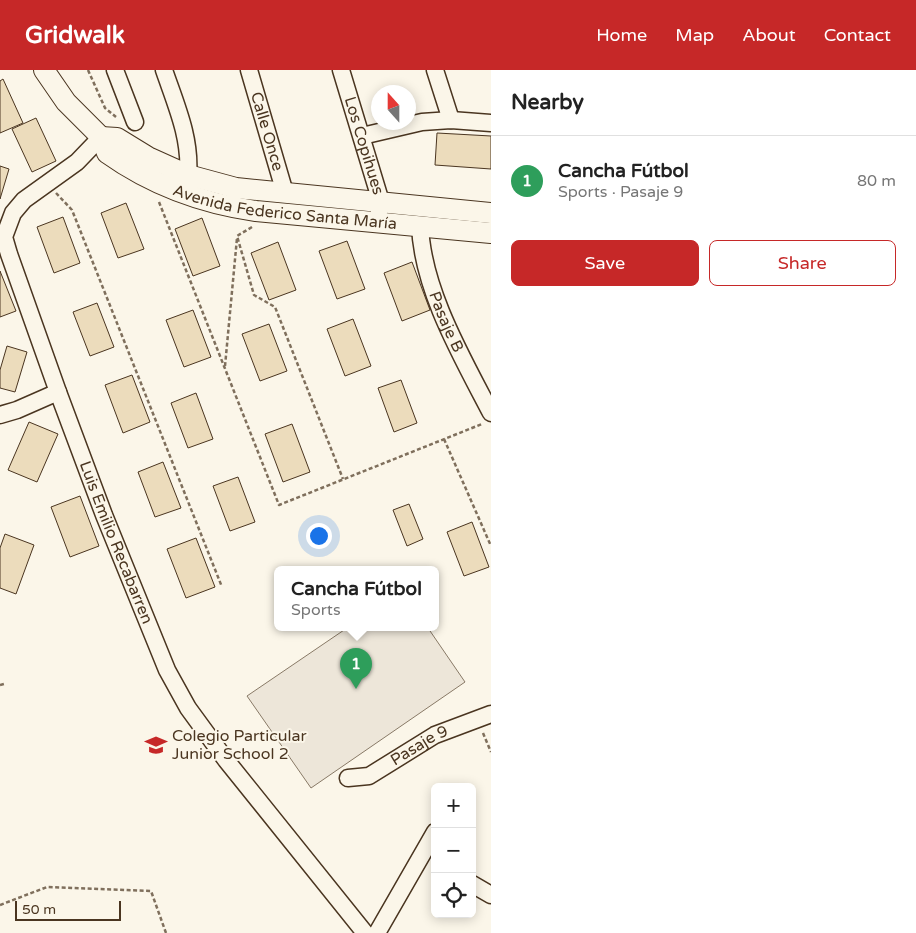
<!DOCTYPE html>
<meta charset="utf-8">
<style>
:root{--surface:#fff;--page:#f2f2f2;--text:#222;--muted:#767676;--line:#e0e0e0;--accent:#c62828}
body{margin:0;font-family:"Varela Round",sans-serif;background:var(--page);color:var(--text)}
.controls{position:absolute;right:15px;bottom:15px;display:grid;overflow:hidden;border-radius:8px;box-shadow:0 2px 12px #0003}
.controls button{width:45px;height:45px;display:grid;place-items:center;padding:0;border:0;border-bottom:1px solid var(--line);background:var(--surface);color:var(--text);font:25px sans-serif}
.compass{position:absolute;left:371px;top:15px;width:45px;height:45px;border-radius:50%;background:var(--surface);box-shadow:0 2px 12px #0003;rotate:339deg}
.scale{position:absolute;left:15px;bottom:12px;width:106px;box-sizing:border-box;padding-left:5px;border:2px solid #4a3520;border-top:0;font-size:14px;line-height:18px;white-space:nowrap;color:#4a3520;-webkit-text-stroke:4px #fbf6e9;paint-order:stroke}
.you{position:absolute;left:318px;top:465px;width:18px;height:18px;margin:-12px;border:4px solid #fff;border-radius:50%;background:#1a73e8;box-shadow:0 0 0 8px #1a73e833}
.badge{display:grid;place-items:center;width:32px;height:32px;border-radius:50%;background:var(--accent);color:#fff;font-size:16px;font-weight:700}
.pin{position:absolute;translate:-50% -41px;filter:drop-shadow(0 1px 2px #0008)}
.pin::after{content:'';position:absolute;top:26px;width:18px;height:15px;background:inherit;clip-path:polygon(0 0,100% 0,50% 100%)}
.popup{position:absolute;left:274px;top:496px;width:165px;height:65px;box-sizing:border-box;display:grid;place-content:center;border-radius:8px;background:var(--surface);filter:drop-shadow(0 1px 4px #0005);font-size:16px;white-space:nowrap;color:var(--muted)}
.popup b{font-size:19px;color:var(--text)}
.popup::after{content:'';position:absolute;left:50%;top:100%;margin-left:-10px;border:10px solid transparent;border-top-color:var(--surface)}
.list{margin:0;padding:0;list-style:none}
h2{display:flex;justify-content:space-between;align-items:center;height:65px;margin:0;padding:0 20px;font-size:21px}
h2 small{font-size:16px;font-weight:400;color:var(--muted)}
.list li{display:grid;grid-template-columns:32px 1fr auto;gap:15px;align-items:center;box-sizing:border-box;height:90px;padding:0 20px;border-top:1px solid var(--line)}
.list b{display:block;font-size:19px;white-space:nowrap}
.list p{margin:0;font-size:16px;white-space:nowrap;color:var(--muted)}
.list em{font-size:16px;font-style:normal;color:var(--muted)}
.actions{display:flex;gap:10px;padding:15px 20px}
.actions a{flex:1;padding:11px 0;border:1px solid var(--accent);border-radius:8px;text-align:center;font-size:18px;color:var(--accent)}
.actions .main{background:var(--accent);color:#fff}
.icon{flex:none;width:28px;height:28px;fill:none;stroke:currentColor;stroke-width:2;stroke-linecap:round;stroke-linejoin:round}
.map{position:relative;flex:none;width:491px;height:863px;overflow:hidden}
header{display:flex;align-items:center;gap:30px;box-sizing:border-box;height:70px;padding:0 25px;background:var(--accent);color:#fff}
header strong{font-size:24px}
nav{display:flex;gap:28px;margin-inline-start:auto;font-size:18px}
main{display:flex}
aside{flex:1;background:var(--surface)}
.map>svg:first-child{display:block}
.green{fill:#ede6d9;stroke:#887966}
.building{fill:#ecdcbc;stroke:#4a3520}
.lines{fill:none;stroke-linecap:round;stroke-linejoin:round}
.minor-casing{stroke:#4a3520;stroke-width:19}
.major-casing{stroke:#4a3520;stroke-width:22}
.path{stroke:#7f6f5c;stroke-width:2.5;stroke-dasharray:4 2.5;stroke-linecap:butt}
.minor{stroke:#fbf6e9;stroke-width:16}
.major{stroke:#fbf6e9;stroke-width:20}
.labels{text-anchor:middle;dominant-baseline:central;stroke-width:4;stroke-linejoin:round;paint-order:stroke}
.street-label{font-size:16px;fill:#4a3520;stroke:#fbf6e9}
.poi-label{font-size:16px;fill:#4a3520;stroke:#fbf6e9;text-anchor:start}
</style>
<header>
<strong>Gridwalk</strong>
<nav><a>Home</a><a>Map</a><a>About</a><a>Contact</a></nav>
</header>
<main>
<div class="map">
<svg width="491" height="863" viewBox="0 0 491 863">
<rect width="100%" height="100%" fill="#fbf6e9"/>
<!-- green -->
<polygon class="green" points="347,558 428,558 465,612 311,718 247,626"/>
<!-- building -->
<g class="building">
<polygon points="3,9 23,53 0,63 0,11"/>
<polygon points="36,48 56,91 32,102 12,59"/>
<polygon points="437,63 491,66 491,99 435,95"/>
<polygon points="0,96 9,99 0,129"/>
<polygon points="126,133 144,179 118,188 101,143"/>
<polygon points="63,147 80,193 54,203 37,157"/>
<polygon points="202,148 220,196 193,206 175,159"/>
<polygon points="347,171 365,219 337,229 319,181"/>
<polygon points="278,172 296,220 269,230 251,183"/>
<polygon points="412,192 430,240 402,251 384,203"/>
<polygon points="0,201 16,241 0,247"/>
<polygon points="97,233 114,277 90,286 73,242"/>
<polygon points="193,240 211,287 184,297 166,250"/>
<polygon points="353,249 371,296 345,306 327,259"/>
<polygon points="269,254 287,301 260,311 242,264"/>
<polygon points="7,276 27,282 15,322 0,318 0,300"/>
<polygon points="132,305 150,352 123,363 105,315"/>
<polygon points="401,310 417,353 394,362 378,318"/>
<polygon points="196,323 213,369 188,378 171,333"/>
<polygon points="29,352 58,364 37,412 8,400"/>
<polygon points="292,354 310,402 283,412 265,364"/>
<polygon points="163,392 181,438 155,447 138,402"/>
<polygon points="238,407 255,452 230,461 213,416"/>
<polygon points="80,426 99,476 70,487 51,437"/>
<polygon points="409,434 423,469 407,476 393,440"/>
<polygon points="472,452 489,497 464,506 447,462"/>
<polygon points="5,464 34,475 16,524 0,518 0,478"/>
<polygon points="196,468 215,517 186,528 167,479"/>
</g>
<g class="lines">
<!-- minor casing -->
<g class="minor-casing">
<g id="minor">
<polyline points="115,0 135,52"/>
<path d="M164,0C176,35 191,68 188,105"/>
<path id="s1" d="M249,0L285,123"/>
<path id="s2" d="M341,0L381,132L379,142"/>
<polyline points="435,0 451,50"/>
<polyline points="362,66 422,52 451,50 491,53"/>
<path id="s3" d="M101,67L77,92L24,130L13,143L4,167L9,184L58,322L104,445L167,600L188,638L226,690L365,863"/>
<path id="s4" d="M420,155C422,219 462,287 491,343"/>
<polyline points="0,345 17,340 58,322"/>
<path id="s5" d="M348,708L369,706L435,665L491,644"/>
<polyline points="472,814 491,825"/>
<polyline points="377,863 435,762"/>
</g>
</g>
<!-- major casing -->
<g class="major-casing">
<g id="major">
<path id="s6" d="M44,0L66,32L101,67L107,83C152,115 200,133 256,141L491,163"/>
<polyline points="101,67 117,68 148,87 188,105 236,118 491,143"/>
</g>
</g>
<!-- path -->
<g class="path">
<polyline points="88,0 105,38 116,47"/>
<polyline points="56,123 72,140 222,517"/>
<polyline points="159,132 279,435 482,354"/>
<polyline points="252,157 237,166 254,225 275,237 343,409"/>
<polyline points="225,296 237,168"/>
<polyline points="444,369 491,476"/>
<polyline points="0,615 4,614"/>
<polyline points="483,663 491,682"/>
<polyline points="0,835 47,817 151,821 166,863"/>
</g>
<!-- minor -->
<use href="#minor" class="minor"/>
<!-- major -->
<use href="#major" class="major"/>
</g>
<!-- icons -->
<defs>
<g id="school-bare" transform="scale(1.725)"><path d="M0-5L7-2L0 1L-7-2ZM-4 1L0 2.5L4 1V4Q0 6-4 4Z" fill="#c62828" stroke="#fbf6e9" stroke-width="2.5" paint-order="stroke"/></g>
</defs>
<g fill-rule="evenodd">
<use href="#school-bare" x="156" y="675"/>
</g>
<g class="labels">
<!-- street labels -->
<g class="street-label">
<text stroke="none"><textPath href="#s1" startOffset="64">Calle Once</textPath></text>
<text stroke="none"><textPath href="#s2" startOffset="79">Los Copihues</textPath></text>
<text stroke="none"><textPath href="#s6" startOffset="295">Avenida Federico Santa María</textPath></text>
<text stroke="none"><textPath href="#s4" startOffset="101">Pasaje B</textPath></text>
<text stroke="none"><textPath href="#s3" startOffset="468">Luis Emilio Recabarren</textPath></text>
<text stroke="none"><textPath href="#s5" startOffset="80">Pasaje 9</textPath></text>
</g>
<!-- poi labels -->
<g class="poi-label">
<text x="172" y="666">Colegio Particular<tspan x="172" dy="18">Junior School 2</tspan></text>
</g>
</g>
</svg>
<div class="controls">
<button>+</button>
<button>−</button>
<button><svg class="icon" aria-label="locate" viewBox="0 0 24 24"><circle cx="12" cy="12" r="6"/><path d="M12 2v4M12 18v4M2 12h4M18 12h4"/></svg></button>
</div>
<svg class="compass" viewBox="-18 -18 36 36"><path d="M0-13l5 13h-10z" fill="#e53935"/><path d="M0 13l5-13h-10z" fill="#767676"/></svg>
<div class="scale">50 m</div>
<div class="you"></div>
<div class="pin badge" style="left:356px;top:619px;background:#2e9e5b">1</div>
<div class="popup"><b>Cancha Fútbol</b>Sports</div>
</div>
<aside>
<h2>Nearby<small></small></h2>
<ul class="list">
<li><span class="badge" style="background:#2e9e5b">1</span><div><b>Cancha Fútbol</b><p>Sports · Pasaje 9</p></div><em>80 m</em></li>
</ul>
<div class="actions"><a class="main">Save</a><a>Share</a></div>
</aside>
</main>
